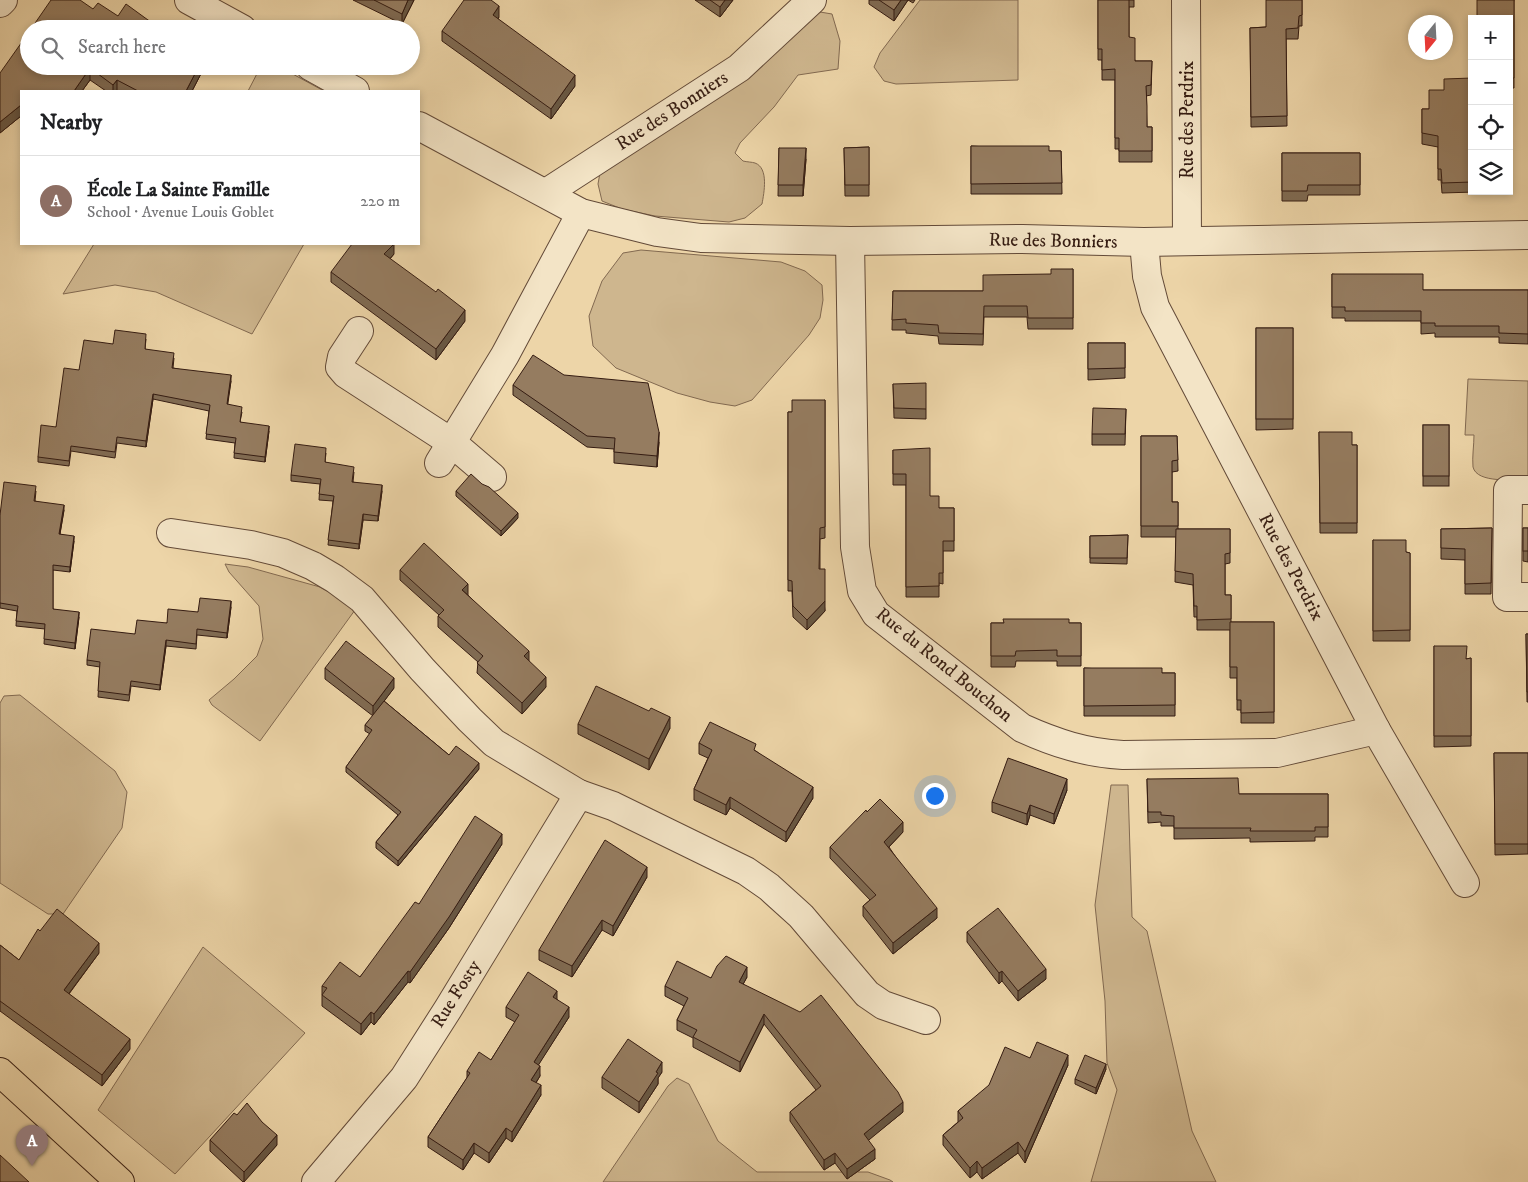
<!DOCTYPE html>
<meta charset="utf-8">
<style>
:root{--surface:#fff;--page:#f6f6f6;--text:#202124;--muted:#757577;--line:#e0e0e0;--accent:#0b8043}
body{margin:0;font-family:"IM FELL DW Pica",serif;background:var(--page);color:var(--text)}
.controls{position:absolute;right:15px;top:15px;display:grid;overflow:hidden;border-radius:0px;box-shadow:0 2px 8px #0003}
.controls button{width:45px;height:45px;display:grid;place-items:center;padding:0;border:0;border-bottom:1px solid var(--line);background:var(--surface);color:var(--text);font:25px sans-serif}
.compass{position:absolute;left:1408px;top:15px;width:45px;height:45px;border-radius:50%;background:var(--surface);box-shadow:0 2px 8px #0003;rotate:198deg}
.you{position:absolute;left:934px;top:795px;width:18px;height:18px;margin:-12px;border:4px solid #fff;border-radius:50%;background:#1a73e8;box-shadow:0 0 0 8px #1a73e833}
.badge{display:grid;place-items:center;width:32px;height:32px;border-radius:50%;background:var(--accent);color:#fff;font-size:16px;font-weight:700}
.pin{position:absolute;translate:-50% -41px;filter:drop-shadow(0 1px 2px #0008)}
.pin::after{content:'';position:absolute;top:26px;width:18px;height:15px;background:inherit;clip-path:polygon(0 0,100% 0,50% 100%)}
.list{margin:0;padding:0;list-style:none}
h2{display:flex;justify-content:space-between;align-items:center;height:65px;margin:0;padding:0 20px;font-size:21px}
h2 small{font-size:16px;font-weight:400;color:var(--muted)}
.list li{display:grid;grid-template-columns:32px 1fr auto;gap:15px;align-items:center;box-sizing:border-box;height:90px;padding:0 20px;border-top:1px solid var(--line)}
.list b{display:block;font-size:19px;white-space:nowrap}
.list p{margin:0;font-size:16px;white-space:nowrap;color:var(--muted)}
.list em{font-size:16px;font-style:normal;color:var(--muted)}
.icon{flex:none;width:28px;height:28px;fill:none;stroke:currentColor;stroke-width:2;stroke-linecap:round;stroke-linejoin:round}
.map{position:relative;flex:none;width:1528px;height:1182px;overflow:hidden}
.search{position:absolute;background:var(--surface);box-shadow:0 2px 8px #0003;left:20px;top:20px;width:400px;height:55px;display:flex;align-items:center;gap:12px;box-sizing:border-box;padding:0 18px;border-radius:28px;color:var(--muted);font-size:19px}
.panel{position:absolute;background:var(--surface);box-shadow:0 2px 8px #0003;left:20px;top:90px;width:400px;height:155px;border-radius:0px}
.map>svg:first-child{display:block}
.green{fill:#ceb68e;stroke:#826950}
.lines{fill:none;stroke-linecap:round;stroke-linejoin:round}
.minor-casing{stroke:#634a38;stroke-width:30}
.major-casing{stroke:#351c12;stroke-width:30}
.minor{stroke:#f3e4c6;stroke-width:28}
.major{stroke:#edd5a8;stroke-width:28}
.wall{fill:#806b53;stroke:#351c12}
.shaded-wall{fill:#685743;stroke:#351c12}
.building{fill:#957c60;stroke:#351c12}
.labels{text-anchor:middle;dominant-baseline:central;stroke-width:4;stroke-linejoin:round;paint-order:stroke}
.street-label{font-size:19px;fill:#351c12;stroke:#f3e4c6}
</style>
<div class="map">
<svg width="1528" height="1182" viewBox="0 0 1528 1182">
<rect width="100%" height="100%" fill="#edd5a8"/>
<filter id="stains"><feTurbulence type="fractalNoise" baseFrequency=".004" numOctaves="4"/><feColorMatrix values="0 0 0 0 .2 0 0 0 0 .09 0 0 0 0 .02 0 0 0 .5 -.17"/></filter>
<radialGradient id="worn" r=".72"><stop offset=".6" stop-color="#630" stop-opacity="0"/><stop offset="1" stop-color="#630" stop-opacity=".3"/></radialGradient>
<!-- green -->
<g class="green">
<polygon points="920,0 1018,0 1018,80 896,84 884,81 874,67 880,53"/>
<path d="M814,11L832,14L840,41L838,69L798,75L774,107L740,143L735,153L743,161C747,162 752,162 755,163C769,168 764,193 762,204L745,218L729,222L655,216L622,209L602,201L598,184L601,167Z"/>
<polygon points="261,66 278,66 324,91 248,91"/>
<polygon points="94,244 304,244 252,334 156,292 115,285 63,294"/>
<polygon points="641,250 781,262 805,271 822,285 823,300 820,318 809,335 752,400 735,406 710,402 677,393 616,368 593,346 589,316 602,281 623,253"/>
<path d="M1468,379L1528,381V480C1515,479 1477,484 1473,467C1472,457 1474,445 1474,435H1465Z"/>
<polygon points="225,564 248,567 320,587 335,595 355,610 260,741 212,705 209,700 234,679 257,656 263,639 259,606 229,572"/>
<polygon points="20,695 115,771 127,792 122,828 63,914 48,914 0,883 0,703 4,696"/>
<polygon points="1111,785 1128,785 1132,917 1147,931 1192,1131 1216,1182 1091,1182 1117,1090 1107,1063 1105,1001 1095,905"/>
<polygon points="203,947 305,1033 175,1174 98,1110"/>
<polygon points="677,1078 689,1084 718,1141 757,1172 868,1172 890,1180 893,1182 603,1182 668,1086"/>
</g>
<g class="lines">
<!-- minor casing -->
<g class="minor-casing">
<g id="minor">
<polyline points="189,0 242,29"/>
<polyline points="1186,0 1187,241"/>
<polyline points="0,3 3,0"/>
<polyline points="310,66 355,91"/>
<polyline points="419,126 581,213 657,232 701,238 850,241 1022,239 1144,242 1528,235"/>
<polyline points="546,193 739,68 812,0"/>
<path d="M850,241L855,547L862,591L876,614L1022,728C1055,743 1086,753 1123,755L1277,753L1376,730"/>
<polyline points="1144,242 1147,276 1155,307 1376,730 1465,883"/>
<polyline points="359,331 342,357 340,367 346,374 451,442 492,477"/>
<polyline points="439,463 505,355 581,213"/>
<polyline points="1528,490 1508,490 1507,597 1528,597"/>
<polyline points="171,533 251,545 283,553 313,566 335,579 362,599 422,669 470,720 494,743 579,794"/>
<polyline points="316,1182 404,1078 448,1009 579,794 613,806 746,871 769,887 801,916 867,994 883,1005 926,1020"/>
</g>
</g>
<!-- major casing -->
<g class="major-casing">
<polyline id="major" points="0,1072 120,1182"/>
</g>
<!-- minor -->
<use href="#minor" class="minor"/>
<!-- major -->
<use href="#major" class="major"/>
</g>
<!-- wall -->
<g class="wall">
<polygon points="353,0 414,0 402,24"/>
<polygon points="695,0 733,0 720,17"/>
<polygon points="869,0 915,0 913,3 908,0 894,21 869,4"/>
<polygon points="1098,0 1134,0 1134,7 1129,7 1129,37 1135,61 1152,61 1151,95 1146,96 1147,127 1152,127 1152,162 1119,162 1119,149 1115,149 1115,80 1102,80 1102,60 1098,60"/>
<polygon points="1302,0 1302,26 1299,26 1298,39 1286,39 1287,126 1251,127 1250,28 1266,27"/>
<polygon points="1514,0 1514,88 1509,88 1509,19"/>
<polygon points="499,17 498,19 575,86 551,119 442,41 442,31"/>
<polygon points="29,32 205,66 192,91 106,91 90,80 82,91 21,91 21,116 0,133"/>
<polygon points="1472,78 1472,191 1475,191 1475,192 1442,193 1441,180 1438,180 1438,147 1422,144 1422,109 1429,109 1444,90"/>
<polygon points="971,146 1049,151 1061,151 1062,194 971,194"/>
<polygon points="869,147 869,196 845,196 844,148"/>
<polygon points="779,148 806,159 803,196 778,196"/>
<polygon points="1282,153 1360,153 1360,195 1308,195 1307,201 1282,201"/>
<polygon points="394,254 390,259 465,321 436,360 331,282 331,272"/>
<polygon points="1073,269 1073,329 1028,329 1027,317 984,317 983,345 939,344 938,336 906,333 906,330 892,330 893,291 983,291"/>
<polygon points="1332,274 1423,290 1528,290 1528,344 1499,343 1499,337 1435,337 1435,333 1421,334 1421,321 1345,321 1345,318 1332,318"/>
<polygon points="1256,328 1293,328 1293,429 1256,430"/>
<polygon points="146,339 145,349 174,358 173,368 231,381 227,405 242,412 240,422 269,431 265,462 234,458 235,443 206,439 209,411 153,399 146,447 117,443 115,458 71,451 69,466 38,462 38,457 56,427 79,370 113,344"/>
<polygon points="1088,343 1125,343 1125,378 1088,380"/>
<polygon points="893,384 926,409 926,419 894,418"/>
<polygon points="513,385 659,442 657,467 614,463 614,449 587,447 513,395"/>
<polygon points="825,400 825,538 820,539 820,569 825,611 807,630 793,617 792,591 788,591 788,412 792,412"/>
<polygon points="1126,409 1125,445 1092,445 1092,434"/>
<rect x="1423" y="425" width="26" height="61"/>
<polygon points="1319,432 1352,445 1357,445 1357,533 1320,533"/>
<polygon points="1141,436 1177,436 1178,471 1172,472 1172,502 1178,502 1178,529 1230,529 1230,563 1225,564 1225,595 1231,595 1231,622 1274,622 1274,723 1241,723 1241,710 1237,710 1237,678 1230,678 1230,630 1197,630 1197,617 1194,617 1193,585 1175,582 1176,537 1141,537"/>
<polygon points="893,450 930,496 939,508 954,508 954,551 943,551 943,584 939,583 939,597 906,597 906,485 893,485"/>
<polygon points="326,453 325,462 354,472 353,482 382,491 378,521 363,520 359,549 328,545 333,501 319,500 320,484 291,481 291,475"/>
<polygon points="36,491 35,501 64,510 60,534 74,541 70,572 53,570 53,609 79,617 75,649 44,644 45,629 16,626 17,611 0,608 0,515"/>
<polygon points="456,491 518,518 501,536 456,496"/>
<polygon points="1492,528 1491,594 1465,594 1465,560 1441,559 1441,529"/>
<polygon points="1523,528 1528,528 1528,562 1523,561"/>
<polygon points="1128,535 1127,564 1090,563 1090,536"/>
<polygon points="1373,540 1406,552 1410,553 1410,641 1373,641"/>
<polygon points="400,570 468,595 529,661 546,687 522,714 477,673 478,662 438,627 438,616 439,615 400,580"/>
<polygon points="231,607 227,638 197,635 196,649 166,646 160,690 131,686 129,701 98,697 100,667 87,665 87,660 135,634 198,612"/>
<polygon points="991,623 1081,623 1081,666 1057,666 1057,661 1016,661 1015,667 991,667"/>
<polygon points="1526,634 1528,634 1528,702 1527,702"/>
<polygon points="1434,646 1467,659 1471,658 1471,746 1434,747"/>
<polygon points="325,668 394,688 384,701 449,755 479,769 398,866 376,848 376,842 398,815 346,772 346,767 370,734 365,731 365,725 373,716 325,679"/>
<polygon points="1084,668 1162,673 1175,673 1175,716 1084,716"/>
<polygon points="578,724 670,728 649,770 578,734"/>
<polygon points="699,743 756,751 813,798 786,842 730,808 726,815 694,800 694,789 708,758 699,754"/>
<polygon points="1494,753 1528,753 1528,854 1495,855"/>
<polygon points="1147,779 1239,794 1328,794 1328,837 1315,837 1315,841 1250,842 1250,838 1174,839 1174,826 1161,826 1161,822 1148,823"/>
<polygon points="1067,790 1054,824 1030,815 1027,825 992,812 992,802"/>
<polygon points="867,812 903,832 889,847 937,918 893,954 863,916 863,906 870,900 830,858 830,847"/>
<polygon points="502,844 449,928 410,983 408,982 374,1025 371,1022 361,1035 322,1006 322,986 360,977 419,904"/>
<polygon points="647,877 613,936 602,930 572,977 539,960 539,950"/>
<polygon points="40,931 99,953 69,994 130,1049 102,1086 0,1011 0,945 19,960"/>
<polygon points="967,932 1046,979 1018,1001 1002,981 999,984 967,942"/>
<polygon points="747,977 743,984 903,1112 868,1140 875,1159 847,1179 835,1163 824,1170 790,1121 790,1112 816,1090 764,1024 740,1072 693,1047 693,1038 677,1030 677,1020 684,1006 665,996 665,986 711,978"/>
<polygon points="557,999 569,1017 538,1065 540,1076 536,1083 541,1095 512,1142 506,1138 489,1163 474,1153 463,1170 428,1147 428,1137 467,1078 467,1071 491,1060 515,1022 506,1017 506,1007"/>
<polygon points="1030,1058 1068,1065 1025,1163 1018,1153 982,1179 977,1172 970,1178 943,1145 943,1135 958,1122 958,1111"/>
<polygon points="1106,1069 1096,1094 1075,1084 1075,1079"/>
<polygon points="662,1072 658,1078 658,1084 639,1113 602,1088 602,1077"/>
<polygon points="210,1140 277,1145 243,1182 210,1151"/>
</g>
<!-- shaded-wall -->
<g class="shaded-wall">
<polygon points="408,0 414,0 402,24 402,14"/>
<polygon points="725,0 733,0 720,17 720,7"/>
<polygon points="901,0 908,0 894,21 894,10"/>
<polygon points="499,6 499,17 493,26 493,15"/>
<polygon points="199,66 205,66 192,91 186,91"/>
<polygon points="90,68 90,80 82,91 74,91"/>
<polygon points="575,75 575,86 551,119 551,109"/>
<polygon points="117,80 117,91 113,91 113,85"/>
<polygon points="21,105 21,116 0,133 0,122"/>
<polygon points="806,148 806,159 803,196 803,185"/>
<polygon points="394,244 394,254 384,265 384,254"/>
<polygon points="465,310 465,321 436,360 436,349"/>
<polygon points="231,375 231,381 227,410 227,404"/>
<polygon points="153,394 153,399 146,447 146,441"/>
<polygon points="269,426 269,431 265,462 265,457"/>
<polygon points="659,432 659,442 657,467 657,456"/>
<polygon points="382,485 382,491 378,521 378,516"/>
<polygon points="64,505 64,510 59,539 59,534"/>
<polygon points="518,513 518,518 501,536 501,531"/>
<polygon points="363,514 363,520 359,549 359,544"/>
<polygon points="74,536 74,541 70,572 70,567"/>
<polygon points="468,584 468,595 462,590"/>
<polygon points="231,601 231,607 227,638 227,633"/>
<polygon points="825,601 825,611 807,630 807,620"/>
<polygon points="79,612 79,617 75,649 75,643"/>
<polygon points="166,640 166,646 160,690 160,685"/>
<polygon points="529,651 529,661 524,656"/>
<polygon points="546,677 546,687 522,714 522,703"/>
<polygon points="394,678 394,688 373,716 373,706"/>
<polygon points="670,717 670,728 649,770 649,759"/>
<polygon points="479,763 479,769 398,866 398,861"/>
<polygon points="1067,779 1067,790 1054,824 1054,814"/>
<polygon points="813,787 813,798 786,842 786,832"/>
<polygon points="730,797 730,808 726,815 726,805"/>
<polygon points="1030,805 1030,815 1027,825 1027,814"/>
<polygon points="903,822 903,832 884,852 884,842"/>
<polygon points="502,834 502,844 449,928 410,983 410,972"/>
<polygon points="647,867 647,877 613,936 613,926"/>
<polygon points="937,908 937,918 893,954 893,943"/>
<polygon points="602,920 602,930 572,977 572,966"/>
<polygon points="99,943 99,953 64,1000 64,990"/>
<polygon points="747,967 747,977 739,992 739,982"/>
<polygon points="1046,969 1046,979 1018,1001 1018,991"/>
<polygon points="408,971 408,982 374,1025 374,1014"/>
<polygon points="1002,971 1002,981 999,984 999,973"/>
<polygon points="557,991 557,1001 553,997"/>
<polygon points="569,1007 569,1017 534,1072 534,1062"/>
<polygon points="371,1012 371,1022 361,1035 361,1024"/>
<polygon points="764,1014 764,1024 740,1072 740,1062"/>
<polygon points="130,1039 130,1049 102,1086 102,1075"/>
<polygon points="1068,1055 1068,1065 1025,1163 1025,1152"/>
<polygon points="662,1062 662,1072 658,1078 658,1084 639,1113 639,1102 656,1072"/>
<polygon points="1106,1064 1106,1069 1096,1094 1096,1088"/>
<polygon points="540,1066 540,1076 531,1090 531,1080"/>
<polygon points="541,1085 541,1095 512,1142 512,1132"/>
<polygon points="903,1102 903,1112 864,1144 864,1134"/>
<polygon points="506,1128 506,1138 489,1163 489,1153"/>
<polygon points="277,1135 277,1145 244,1182 244,1172"/>
<polygon points="1018,1142 1018,1153 982,1179 982,1168"/>
<polygon points="474,1143 474,1153 463,1170 463,1160"/>
<polygon points="875,1149 875,1159 847,1179 847,1169"/>
<polygon points="835,1153 835,1163 824,1170 824,1160"/>
<polygon points="977,1161 977,1172 970,1178 970,1168"/>
</g>
<!-- building -->
<g class="building">
<polygon points="51,0 80,0 93,9 98,3 118,16 126,4 148,20 163,29 31,29"/>
<polygon points="374,0 408,0 402,14"/>
<polygon points="464,0 491,0 499,6 493,15 575,75 551,109 442,31"/>
<polygon points="710,0 725,0 720,7"/>
<polygon points="879,0 901,0 894,10"/>
<polygon points="1098,0 1129,0 1129,37 1135,38 1135,61 1152,61 1151,85 1146,86 1147,106 1147,127 1152,127 1152,151 1119,151 1119,138 1115,138 1115,69 1102,70 1102,49 1098,49"/>
<polygon points="1266,0 1302,0 1302,15 1299,16 1298,28 1286,29 1287,116 1251,117 1250,28 1266,27"/>
<polygon points="1477,0 1514,0 1514,78 1509,78 1509,19 1477,19"/>
<polygon points="29,32 29,66 199,66 186,91 138,91 117,80 113,85 90,68 74,91 21,91 21,105 0,122 0,73"/>
<polygon points="1472,78 1472,182 1442,183 1441,169 1438,169 1438,136 1422,133 1422,109 1429,109 1429,90 1444,90 1444,79"/>
<polygon points="971,146 1049,146 1049,151 1061,151 1062,183 971,184"/>
<polygon points="869,147 869,185 845,185 844,148"/>
<polygon points="779,148 806,148 803,185 778,185"/>
<polygon points="1282,153 1360,153 1360,185 1308,185 1307,191 1282,191"/>
<polygon points="352,244 394,244 384,254 436,292 438,289 465,310 436,349 331,272"/>
<polygon points="1051,269 1073,269 1073,318 1028,318 1027,306 984,306 983,334 939,333 938,325 906,323 906,319 892,320 893,291 983,291 983,275 1051,274"/>
<polygon points="1332,274 1423,274 1423,290 1528,290 1528,334 1499,333 1499,326 1435,326 1435,323 1421,323 1421,311 1345,311 1345,307 1332,307"/>
<rect x="1256" y="328" width="37" height="91"/>
<polygon points="115,330 146,334 145,349 174,353 172,368 231,375 227,404 242,407 240,422 269,426 265,457 234,453 236,438 206,434 210,405 153,394 146,441 117,437 115,452 71,446 69,461 38,457 41,425 56,427 64,368 79,370 84,340 113,344"/>
<polygon points="1088,343 1125,343 1125,368 1088,369"/>
<polygon points="533,355 564,375 648,383 659,432 657,456 614,452 615,438 587,436 513,385"/>
<polygon points="926,383 926,409 894,408 893,384"/>
<polygon points="792,400 825,400 825,527 820,528 819,569 825,569 825,601 807,620 793,606 792,581 788,580 788,412 792,412"/>
<polygon points="1093,408 1126,409 1125,434 1092,434"/>
<rect x="1423" y="425" width="26" height="51"/>
<polygon points="1319,432 1352,432 1352,445 1357,445 1357,523 1320,523"/>
<polygon points="1141,436 1177,436 1178,460 1172,461 1172,502 1178,502 1178,526 1141,526"/>
<polygon points="295,444 326,448 325,462 354,467 352,482 382,485 378,516 363,514 359,544 328,540 334,496 319,494 321,479 291,475"/>
<polygon points="930,448 930,496 939,496 939,508 954,508 954,541 943,541 943,573 939,573 939,586 906,587 906,474 893,474 893,450"/>
<polygon points="471,474 482,484 489,487 518,513 501,531 456,491"/>
<polygon points="4,482 36,486 34,501 64,505 59,534 74,536 70,567 53,565 53,609 79,612 75,643 44,639 45,624 16,621 18,606 0,603 0,515"/>
<polygon points="1492,528 1491,583 1465,584 1465,549 1441,548 1441,529"/>
<rect x="1523" y="528" width="5" height="23"/>
<polygon points="1176,529 1230,529 1230,553 1225,554 1225,595 1231,595 1231,619 1197,620 1197,606 1194,606 1193,574 1175,571"/>
<polygon points="1128,535 1127,558 1090,558 1090,536"/>
<polygon points="1373,540 1406,540 1406,552 1410,553 1410,630 1373,631"/>
<polygon points="424,543 468,584 462,590 529,651 524,656 546,677 522,703 477,663 483,656 438,616 444,610 400,570"/>
<polygon points="200,598 231,601 227,633 197,629 196,644 166,640 160,685 131,681 129,695 98,691 100,662 87,660 91,629 135,634 137,620 167,623 168,609 198,612"/>
<polygon points="1003,619 1069,619 1069,623 1081,623 1081,656 1057,656 1057,650 1016,651 1015,656 991,656 991,623 1004,623"/>
<polygon points="1230,622 1274,622 1274,712 1241,713 1241,700 1237,700 1237,667 1230,667"/>
<polygon points="1526,634 1528,634 1528,692 1527,692"/>
<polygon points="346,641 394,678 373,706 325,668"/>
<polygon points="1434,646 1467,646 1466,659 1471,658 1471,736 1434,736"/>
<polygon points="1084,668 1162,668 1162,673 1175,673 1175,705 1084,706"/>
<polygon points="596,686 649,711 651,708 670,717 649,759 578,724"/>
<polygon points="384,701 449,755 456,746 479,763 398,861 376,842 401,812 346,767 372,730 365,725"/>
<polygon points="710,722 756,744 754,750 813,787 786,832 730,797 726,805 694,789 712,750 699,743"/>
<polygon points="1494,753 1528,753 1528,844 1495,844"/>
<polygon points="1008,758 1067,779 1054,814 1030,805 1027,814 992,802"/>
<polygon points="1238,778 1239,794 1328,794 1328,827 1315,827 1315,831 1250,831 1251,828 1174,828 1174,816 1161,815 1161,812 1148,812 1147,779"/>
<polygon points="880,799 903,822 884,842 937,908 893,943 863,906 876,895 830,847 866,810 867,812"/>
<polygon points="475,816 502,834 449,917 410,972 408,971 374,1014 371,1012 361,1024 322,995 327,988 322,986 340,962 360,977 415,902 419,904"/>
<polygon points="605,840 647,867 613,926 602,920 572,966 539,950"/>
<polygon points="998,908 1046,969 1018,991 1002,971 999,973 967,932"/>
<polygon points="57,909 99,943 64,990 130,1039 102,1075 0,1001 0,945 19,960 38,929 40,931"/>
<polygon points="726,956 747,967 739,982 800,1012 821,995 898,1092 903,1102 864,1134 875,1149 847,1169 835,1153 824,1160 790,1112 821,1086 764,1014 740,1062 693,1037 697,1030 677,1020 688,998 665,986 677,961 711,978 717,966"/>
<polygon points="528,972 557,991 553,997 569,1007 534,1062 540,1066 531,1080 541,1085 512,1132 506,1128 489,1153 474,1143 463,1160 428,1137 470,1073 467,1071 479,1052 491,1060 519,1015 506,1007"/>
<polygon points="628,1039 662,1062 656,1072 658,1073 639,1102 602,1077"/>
<polygon points="1037,1042 1068,1055 1025,1152 1018,1142 982,1168 977,1161 970,1168 943,1135 963,1118 958,1111 989,1085 1005,1047 1030,1058"/>
<polygon points="1085,1055 1106,1064 1096,1088 1075,1079"/>
<polygon points="247,1103 262,1122 277,1135 244,1172 210,1140 234,1113 237,1115"/>
<polygon points="0,1155 29,1182 0,1182"/>
</g>
<g class="labels">
<!-- street labels -->
<g class="street-label">
<text transform="translate(672 111) rotate(-33)">Rue des Bonniers</text>
<text transform="translate(1187 120) rotate(-90)">Rue des Perdrix</text>
<text transform="translate(1053 241) rotate(1)">Rue des Bonniers</text>
<text transform="translate(1291 567) rotate(62)">Rue des Perdrix</text>
<text transform="translate(944 665) rotate(39)">Rue du Rond Bouchon</text>
<text transform="translate(456 994) rotate(-58)">Rue Fosty</text>
</g>
</g>
<rect width="100%" height="100%" filter="url(#stains)"/>
<rect width="100%" height="100%" fill="url(#worn)"/>
</svg>
<div class="controls">
<button>+</button>
<button>−</button>
<button><svg class="icon" aria-label="locate" viewBox="0 0 24 24"><circle cx="12" cy="12" r="6"/><path d="M12 2v4M12 18v4M2 12h4M18 12h4"/></svg></button>
<button><svg class="icon" aria-label="layers" viewBox="0 0 24 24"><path d="M12 4l9 5-9 5-9-5zM3 14l9 5 9-5"/></svg></button>
</div>
<svg class="compass" viewBox="-18 -18 36 36"><path d="M0-13l5 13h-10z" fill="#e53935"/><path d="M0 13l5-13h-10z" fill="#757577"/></svg>
<div class="you"></div>
<div class="pin badge" style="left:32px;top:1166px;background:#8d6e63">A</div>
<div class="search"><svg class="icon" aria-label="search" viewBox="0 0 24 24"><circle cx="10" cy="10" r="6"/><path d="M15 15l6 6"/></svg>Search here</div>
<section class="panel">
<h2>Nearby<small></small></h2>
<ul class="list">
<li><span class="badge" style="background:#8d6e63">A</span><div><b>École La Sainte Famille</b><p>School · Avenue Louis Goblet</p></div><em>220 m</em></li>
</ul>
</section>
</div>
